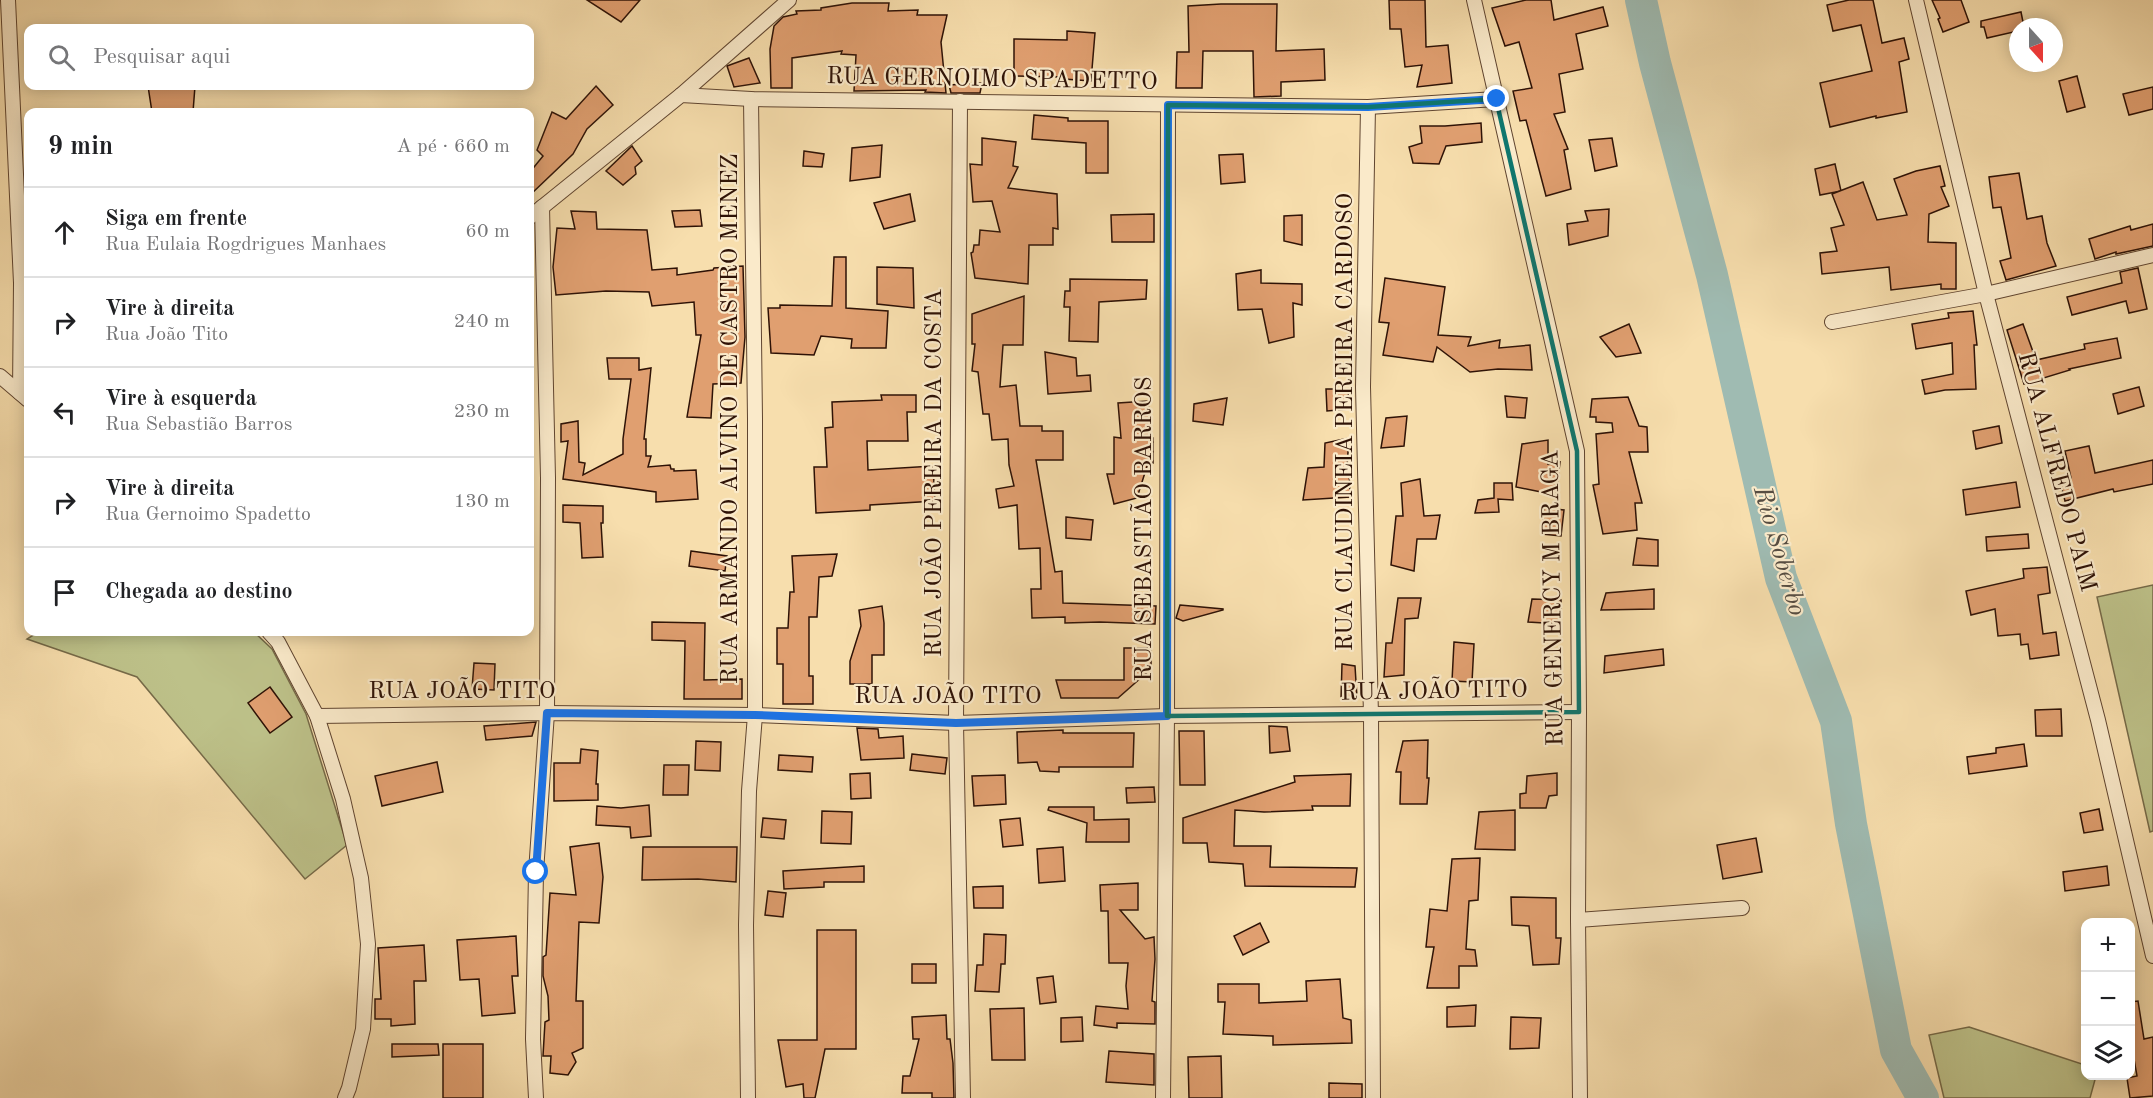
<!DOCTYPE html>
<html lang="pt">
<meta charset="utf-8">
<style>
:root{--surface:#fff;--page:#f2f2f2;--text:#202124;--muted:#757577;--line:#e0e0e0}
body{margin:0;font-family:"Old Standard TT",serif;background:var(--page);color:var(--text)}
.controls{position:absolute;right:18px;bottom:18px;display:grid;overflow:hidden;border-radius:12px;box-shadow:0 3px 15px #0003}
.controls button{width:54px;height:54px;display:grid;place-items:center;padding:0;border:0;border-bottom:2px solid var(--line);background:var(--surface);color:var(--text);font:30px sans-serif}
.compass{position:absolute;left:2009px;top:18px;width:54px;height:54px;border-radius:50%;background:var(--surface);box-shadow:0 3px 15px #0003;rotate:159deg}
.stop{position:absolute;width:18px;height:18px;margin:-14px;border:4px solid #1a73e8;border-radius:50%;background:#fff}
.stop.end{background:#1a73e8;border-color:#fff;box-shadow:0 2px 6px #0008}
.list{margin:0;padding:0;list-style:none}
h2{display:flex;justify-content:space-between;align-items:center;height:78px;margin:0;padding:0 24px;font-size:26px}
h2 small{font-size:20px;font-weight:400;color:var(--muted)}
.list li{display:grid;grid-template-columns:39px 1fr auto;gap:18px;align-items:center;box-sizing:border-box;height:90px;padding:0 24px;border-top:2px solid var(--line)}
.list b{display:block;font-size:22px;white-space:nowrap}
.list p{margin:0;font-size:20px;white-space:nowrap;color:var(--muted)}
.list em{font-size:20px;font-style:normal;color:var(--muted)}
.icon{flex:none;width:33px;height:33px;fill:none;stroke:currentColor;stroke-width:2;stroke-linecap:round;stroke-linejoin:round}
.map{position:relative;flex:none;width:2153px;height:1098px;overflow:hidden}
.search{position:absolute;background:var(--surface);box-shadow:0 3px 15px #0003;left:24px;top:24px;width:510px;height:66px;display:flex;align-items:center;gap:15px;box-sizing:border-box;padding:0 21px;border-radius:12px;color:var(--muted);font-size:22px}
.panel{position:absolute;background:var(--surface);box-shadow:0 3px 15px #0003;left:24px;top:108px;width:510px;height:528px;border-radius:12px}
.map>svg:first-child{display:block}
.green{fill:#bdc189;stroke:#766a48;stroke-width:1.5}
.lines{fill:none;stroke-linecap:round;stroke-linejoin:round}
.river{stroke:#9fbbb2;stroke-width:32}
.building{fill:#e09f70;stroke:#2e1206;stroke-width:1.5}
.minor-casing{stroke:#604530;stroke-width:16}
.minor{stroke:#faeaca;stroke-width:14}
.route{stroke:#1a73e8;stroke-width:8}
.marked{fill:none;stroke:#0f766e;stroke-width:4.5;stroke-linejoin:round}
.labels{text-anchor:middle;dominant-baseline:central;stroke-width:4.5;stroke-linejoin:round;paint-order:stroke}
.street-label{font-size:24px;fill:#2e1206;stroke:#faeaca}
.water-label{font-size:26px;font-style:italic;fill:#564d42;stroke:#faeaca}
</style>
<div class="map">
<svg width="2153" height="1098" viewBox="0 0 2153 1098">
<rect width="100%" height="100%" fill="#f7dead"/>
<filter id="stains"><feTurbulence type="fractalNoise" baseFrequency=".00333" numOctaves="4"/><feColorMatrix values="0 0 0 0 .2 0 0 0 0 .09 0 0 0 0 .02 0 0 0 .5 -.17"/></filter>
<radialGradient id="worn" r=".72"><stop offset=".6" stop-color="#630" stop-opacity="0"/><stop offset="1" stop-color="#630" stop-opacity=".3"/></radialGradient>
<!-- green -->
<g class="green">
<polygon points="2153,585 2153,831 2150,832 2097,597"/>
<polygon points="38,632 254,632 272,649 306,714 347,845 305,879 137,677 27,639"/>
<polygon points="1969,1027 2085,1065 2086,1076 2096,1076 2090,1098 1944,1098 1929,1035"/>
</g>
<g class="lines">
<!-- river -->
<polyline class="river" points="1641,0 1655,63 1712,275 1781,578 1836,721 1851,824 1896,1050 1923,1098"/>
</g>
<!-- building -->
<g class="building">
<polygon points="587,0 640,0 621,22"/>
<polygon points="1389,0 1425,0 1426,47 1448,45 1452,83 1417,87 1422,65 1405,67 1401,29 1390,29"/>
<polygon points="1526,0 1551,0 1554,20 1603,7 1608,26 1576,34 1583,69 1559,74 1565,112 1554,114 1568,149 1564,150 1571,189 1546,196 1526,120 1520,121 1513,91 1532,88 1519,42 1505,46 1492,8"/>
<polygon points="1849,0 1873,0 1882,43 1904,38 1909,59 1899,62 1907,112 1876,118 1876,116 1830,127 1820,83 1872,71 1861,25 1833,31 1827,5"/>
<polygon points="1932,0 1961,0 1969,22 1943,32 1938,19 1940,18"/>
<polygon points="852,3 889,3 888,11 918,10 917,15 947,15 941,42 946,93 925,92 926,90 854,91 856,55 841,54 842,51 792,58 792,88 771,88 770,49 774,26 783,17 797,14 796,11 821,10 821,8"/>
<polygon points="1221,4 1277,4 1276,51 1324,49 1325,80 1281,82 1281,96 1254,97 1253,51 1203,51 1202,88 1176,88 1177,52 1189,52 1188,6"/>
<polygon points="2021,12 2024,27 2018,27 2018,31 1987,38 1984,27 1981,27 1981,21"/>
<polygon points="1067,31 1095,33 1091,81 1064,79 1064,77 1014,76 1014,39 1067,40"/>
<polygon points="749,58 760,83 734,87 727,66"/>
<polygon points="2077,76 2085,107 2067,112 2059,81"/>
<polygon points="982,83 980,93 951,93 949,85"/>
<polygon points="148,86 195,86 193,112 152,112"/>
<polygon points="596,86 613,105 587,129 573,154 530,195 530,172 543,156 537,150 552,112 566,119"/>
<polygon points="2153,87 2153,109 2129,115 2123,94"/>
<polygon points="1034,115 1068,118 1068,121 1108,121 1108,173 1086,173 1086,143 1032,139"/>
<polygon points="1481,123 1482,142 1446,146 1439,164 1413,163 1409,147 1422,143 1420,126 1445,126"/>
<polygon points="982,138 1016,142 1013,166 1018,167 1008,188 1057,194 1058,229 1053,228 1053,245 1029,245 1028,284 975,278 971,253 973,252 974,245 979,245 980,230 1000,232 992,201 973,202 970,164 982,165"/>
<polygon points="1612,138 1617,166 1595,171 1589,140"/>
<polygon points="882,145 880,177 850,181 852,148"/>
<polygon points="632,146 642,161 635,167 636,174 623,185 606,171"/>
<polygon points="804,151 824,154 822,167 803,166"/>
<polygon points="1243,154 1245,182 1221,184 1219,155"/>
<polygon points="1835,164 1841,191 1820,195 1815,169"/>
<polygon points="1940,166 1945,186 1941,187 1949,206 1929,214 1928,242 1956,243 1956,289 1941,289 1941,284 1891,290 1889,267 1822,274 1820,253 1837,251 1831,228 1844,225 1832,194 1863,182 1877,220 1907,215 1894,179 1916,171"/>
<polygon points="2019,173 2027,219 2042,216 2047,243 2056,266 2006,280 2000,261 2011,258 2001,207 1993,208 1989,177"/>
<polygon points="910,194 915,221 884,229 874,203"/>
<polygon points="1609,209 1608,236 1569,245 1567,224 1588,221 1585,211"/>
<polygon points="700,210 702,226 675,227 672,211"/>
<polygon points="571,211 596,212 597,229 647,230 652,270 677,268 677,275 713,270 714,268 743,266 745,337 741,383 713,384 711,418 687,417 701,335 696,335 694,302 652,306 649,292 606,291 556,295 553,267 557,228 575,229"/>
<polygon points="1154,214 1154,242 1112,242 1111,215"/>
<polygon points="1302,215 1302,245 1284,241 1284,216"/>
<polygon points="2153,224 2153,246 2116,254 2116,252 2095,259 2089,239 2130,226 2131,230"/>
<polygon points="834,257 846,257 846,308 888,311 886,348 851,348 852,339 821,336 814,355 771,353 768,308 780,308 780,305 832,306"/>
<polygon points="877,267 913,268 914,308 877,304"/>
<polygon points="2138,268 2147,309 2129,313 2126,301 2072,315 2067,297 2122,283 2120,272"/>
<polygon points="1261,270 1261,283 1302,284 1302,305 1293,303 1294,337 1269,343 1262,309 1238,310 1236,274"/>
<polygon points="1385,278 1445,287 1438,335 1471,337 1468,346 1500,340 1499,348 1530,345 1532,370 1498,369 1470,372 1437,347 1433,362 1383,355 1389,323 1379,322"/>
<polygon points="1070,279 1147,280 1146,299 1099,302 1098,342 1069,341 1070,307 1064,307 1065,291 1070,291"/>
<polygon points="1024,296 1023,345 1003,345 1000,387 1016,385 1020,426 1042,426 1042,431 1063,431 1063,460 1036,460 1055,572 1062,571 1063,603 1156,606 1155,624 1100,622 1065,623 1065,617 1032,618 1031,589 1041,589 1040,548 1019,549 1017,505 999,508 996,489 1014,486 1009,465 1008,439 992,440 989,414 983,414 978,372 972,371 975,344 972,344 972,314"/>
<polygon points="1973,311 1977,345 1974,345 1976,389 1945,390 1925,394 1922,380 1953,374 1952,343 1916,349 1912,324 1949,318 1948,313"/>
<polygon points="1629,324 1641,353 1616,357 1600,337"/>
<polygon points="2023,324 2036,360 2085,349 2084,344 2117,338 2121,358 2069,369 2070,370 2024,384 2007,330"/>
<polygon points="1045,352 1076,358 1077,376 1090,375 1091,391 1048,394"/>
<polygon points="607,358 639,358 639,370 651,368 644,439 646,439 646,456 651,456 648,467 670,465 671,469 674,469 674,471 696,470 698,499 656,502 656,492 563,479 568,441 561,442 561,424 578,421 579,462 585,463 583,475 623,454 623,439 631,379 609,379"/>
<polygon points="2139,387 2144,406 2118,414 2113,394"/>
<polygon points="1326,389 1348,389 1349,409 1327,411"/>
<polygon points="881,395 916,395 916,412 907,412 908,441 867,441 868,470 933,466 935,501 870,505 870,510 816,513 814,467 827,467 825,428 833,427 832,402 882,400"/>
<polygon points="1505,396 1527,398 1525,418 1507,417"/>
<polygon points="1628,397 1639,426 1647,427 1648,452 1629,452 1642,503 1635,503 1637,530 1603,534 1593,485 1599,484 1596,434 1613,432 1612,423 1596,422 1596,417 1590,417 1592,399"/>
<polygon points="1227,398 1223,425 1193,421 1194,404"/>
<polygon points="1148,401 1151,438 1153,438 1153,463 1148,463 1137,498 1114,504 1107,474 1114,474 1114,437 1121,438 1118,403"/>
<polygon points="1407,416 1404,446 1381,448 1386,418"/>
<polygon points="1999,426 2002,443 1976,449 1973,431"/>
<polygon points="1349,438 1347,466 1349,466 1350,497 1303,500 1308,468 1324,467 1325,443"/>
<polygon points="1548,440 1548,464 1560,462 1556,495 1516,487 1522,444"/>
<polygon points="2089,446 2095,473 2153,460 2153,484 2114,492 2113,489 2065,501 2060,481 2071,478 2065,451"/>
<polygon points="1420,479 1424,516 1440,515 1436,539 1417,539 1414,571 1391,565 1396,516 1403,516 1401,483"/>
<polygon points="2016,482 2020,507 1966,515 1963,490"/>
<polygon points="1494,483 1512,483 1513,500 1498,499 1499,512 1475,513 1478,500 1494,498"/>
<polygon points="563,505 603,506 603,523 601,523 603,557 582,558 580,523 563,522"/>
<polygon points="1544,508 1564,510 1561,536 1542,534"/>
<polygon points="1066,517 1093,520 1091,540 1066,538"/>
<polygon points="2028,534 2029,548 1987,551 1986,537"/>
<polygon points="1637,538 1658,540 1658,566 1633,565"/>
<polygon points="691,551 727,556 725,571 689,566"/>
<polygon points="837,554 832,576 819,577 817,617 809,617 809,676 813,676 813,704 783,704 783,664 777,664 777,628 788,628 790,592 794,592 792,556"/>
<polygon points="2047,567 2050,593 2038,595 2043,634 2056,632 2059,655 2030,659 2028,644 2021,645 2020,634 1998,636 1995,609 1971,615 1966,591 2024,578 2023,569"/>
<polygon points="1654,589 1654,609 1601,610 1606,593"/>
<polygon points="1398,598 1421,598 1418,618 1405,619 1404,675 1384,677 1386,643 1392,643"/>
<polygon points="1532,599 1561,600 1561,624 1528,622"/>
<polygon points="1180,605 1223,609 1223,610 1183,621 1176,618"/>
<polygon points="882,606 884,623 884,655 872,655 872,684 850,684 850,661 861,626 859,610"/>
<polygon points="652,622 705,623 704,680 742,679 742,699 684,699 685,641 652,640"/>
<polygon points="1454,642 1474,644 1472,682 1452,681"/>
<polygon points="1124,648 1151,648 1151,669 1118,698 1061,698 1056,680 1124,680"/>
<polygon points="1663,649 1664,665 1604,673 1605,656"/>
<polygon points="474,663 495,664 494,690 472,689"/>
<polygon points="1342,664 1355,666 1357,698 1341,699"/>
<polygon points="270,687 292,717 270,733 248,703"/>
<polygon points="2061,709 2062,736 2036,736 2035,710"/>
<polygon points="536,722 532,736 486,740 484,726"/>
<polygon points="1269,726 1287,727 1290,751 1270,753"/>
<polygon points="857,728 878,729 879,738 903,736 904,758 861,760"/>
<polygon points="1063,730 1063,733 1134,733 1133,767 1059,767 1059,772 1040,771 1037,762 1018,763 1017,732"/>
<polygon points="1179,731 1204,731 1205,785 1180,785"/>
<polygon points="1428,740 1427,778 1429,778 1427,804 1400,804 1401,772 1396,772 1403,741"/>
<polygon points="696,741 721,742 720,771 695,770"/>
<polygon points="2024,744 2027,766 1969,774 1967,757 1996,753 1996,748"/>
<polygon points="581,749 598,751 596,784 598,784 598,800 554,801 554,763 580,763"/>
<polygon points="912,754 947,758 945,774 910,770"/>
<polygon points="779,755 813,757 812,772 778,770"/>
<polygon points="437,762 443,792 382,806 375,776"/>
<polygon points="664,765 689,765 688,795 663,795"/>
<polygon points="870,773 871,798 851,799 850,774"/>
<polygon points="1557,773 1557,795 1549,796 1546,808 1520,808 1520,794 1526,793 1527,776"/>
<polygon points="1351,774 1350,806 1312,806 1313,810 1264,812 1235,810 1234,846 1271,846 1270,867 1357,868 1355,887 1245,886 1243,864 1209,862 1207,843 1183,843 1183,818 1295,782 1294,776"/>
<polygon points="1005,775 1006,804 974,806 972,776"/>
<polygon points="1154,787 1155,802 1127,803 1126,788"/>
<polygon points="649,805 651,836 631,838 630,827 596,825 597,806 621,808"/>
<polygon points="1049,807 1094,807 1094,820 1129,819 1129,842 1086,842 1087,823 1048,810"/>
<polygon points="2099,809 2103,830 2084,833 2080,813"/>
<polygon points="1515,810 1515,850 1475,849 1479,812"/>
<polygon points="822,811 852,812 851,844 821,843"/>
<polygon points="763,818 786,820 784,839 761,837"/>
<polygon points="1020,818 1023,845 1003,847 1000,820"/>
<polygon points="1756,838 1762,872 1723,879 1717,845"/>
<polygon points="599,843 603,877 599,923 579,922 576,1001 583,1001 583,1048 572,1053 576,1062 568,1075 550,1073 551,1056 543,1056 545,1022 549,1020 548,996 543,976 543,957 546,955 550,893 576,895 570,847"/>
<polygon points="643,847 737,847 736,882 698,879 642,880"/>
<polygon points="1063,847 1065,881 1039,883 1037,849"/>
<polygon points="1480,858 1478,900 1469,901 1466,949 1475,950 1477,966 1459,966 1459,988 1427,988 1434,947 1426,947 1430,909 1447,911 1452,859"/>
<polygon points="864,866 864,882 824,882 824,887 784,889 783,871"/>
<polygon points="2107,866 2109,885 2065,891 2063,872"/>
<polygon points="1138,883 1138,910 1120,910 1145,939 1154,937 1155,959 1152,1001 1155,1002 1155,1024 1117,1023 1117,1028 1094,1025 1096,1006 1128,1009 1126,986 1128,963 1109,963 1108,911 1101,911 1100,885"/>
<polygon points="1003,886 1003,908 974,908 973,887"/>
<polygon points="768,891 786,893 783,917 765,915"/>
<polygon points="1511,897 1556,898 1556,938 1561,938 1559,964 1533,965 1529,926 1512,925"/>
<polygon points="1260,923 1269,942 1243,955 1234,936"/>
<polygon points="817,930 856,930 856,1049 825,1049 815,1098 804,1098 803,1084 786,1087 778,1040 817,1040"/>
<polygon points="984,934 1006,935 1005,964 1001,964 999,992 975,991 977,965 983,965"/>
<polygon points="516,936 518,976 512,976 515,1013 482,1016 479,979 460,980 457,940"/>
<polygon points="424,945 426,981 414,981 415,1024 391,1026 391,1019 375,1019 375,999 381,999 378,948"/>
<rect x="912" y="964" width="24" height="19"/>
<polygon points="1053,976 1056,1002 1040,1004 1037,978"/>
<polygon points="1340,979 1343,1018 1351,1020 1352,1043 1273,1045 1273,1036 1223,1034 1225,1002 1218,1002 1218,984 1259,984 1259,1003 1307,1001 1306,981"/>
<polygon points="2138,1001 2144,1039 2153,1037 2153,1096 2130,1098 2127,1078 2137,1076 2130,1037 2130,1002"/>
<polygon points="1476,1005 1475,1026 1447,1027 1447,1007"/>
<polygon points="1024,1008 1025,1060 992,1060 990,1009"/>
<polygon points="946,1015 947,1039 950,1039 953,1063 954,1098 932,1098 932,1093 902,1093 903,1076 910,1076 919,1039 913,1039 912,1017"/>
<polygon points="1082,1017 1083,1041 1061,1042 1061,1018"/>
<polygon points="1511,1017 1541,1018 1539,1048 1510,1049"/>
<polygon points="392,1044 438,1044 439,1055 392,1057"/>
<rect x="443" y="1044" width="40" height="54"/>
<polygon points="1109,1051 1154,1054 1154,1085 1106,1082"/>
<polygon points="1221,1056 1222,1098 1189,1098 1188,1057"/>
<polygon points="1329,1083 1362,1084 1362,1098 1329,1098"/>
</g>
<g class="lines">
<!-- minor casing -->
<g class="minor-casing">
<g id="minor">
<polyline points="8,0 21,283 20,393"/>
<polyline points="1474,0 1577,451 1579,712 1578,920 1580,1098"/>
<polyline points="1916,0 1986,294 2098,720 2153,956"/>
<polyline points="681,95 789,0"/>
<polyline points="960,101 956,723 963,1098"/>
<polyline points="1368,107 1363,387 1371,715 1373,1098"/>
<polyline points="530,217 681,95 751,99 1368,107 1496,99"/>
<polyline points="1832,322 1986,294 2153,255"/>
<polyline points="0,376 28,400"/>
<polyline points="269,632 278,642 317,716 343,799 361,878 368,944 363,1029 349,1088 345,1098"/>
<polyline points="317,716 547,713 755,715 956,723 1167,716 1579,712"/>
<polyline points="1578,920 1742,908"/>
<polyline points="536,1098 533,1039 536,872 547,713 548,478 542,207"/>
<polyline points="748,1098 746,925 749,791 755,715 755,418 751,99"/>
<polyline points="1163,1098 1167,716 1168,105"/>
</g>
</g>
<!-- minor -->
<use href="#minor" class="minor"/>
</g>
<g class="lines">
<!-- route -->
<polyline class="route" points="536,872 547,713 755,715 956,723 1167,716 1168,105 1368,107 1497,99"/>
</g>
<!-- marked area -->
<path class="marked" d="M1496,99L1577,451L1579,712L1167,716L1168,105L1368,107Z"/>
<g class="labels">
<!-- street labels -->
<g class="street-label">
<text transform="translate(992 80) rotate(1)">RUA GERNOIMO SPADETTO</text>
<text transform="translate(731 419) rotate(-90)">RUA ARMANDO ALVINO DE CASTRO MENEZ</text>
<text transform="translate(1346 422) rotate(-90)">RUA CLAUDINEIA PEREIRA CARDOSO</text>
<text transform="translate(2056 472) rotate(75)">RUA ALFREDO PAIM</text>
<text transform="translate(935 473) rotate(-90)">RUA JOÃO PEREIRA DA COSTA</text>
<text transform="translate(1145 529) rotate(-90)">RUA SEBASTIÃO BARROS</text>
<text transform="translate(1554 598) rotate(-91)">RUA GENERCY M BRAGA</text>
<text x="462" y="692">RUA JOÃO TITO</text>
<text transform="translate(1434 692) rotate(-1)">RUA JOÃO TITO</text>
<text x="948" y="697">RUA JOÃO TITO</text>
</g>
<!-- water labels -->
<g class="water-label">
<text transform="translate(1779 551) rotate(74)">Rio Soberbo</text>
</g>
</g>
<rect width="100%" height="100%" filter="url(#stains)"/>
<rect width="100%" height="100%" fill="url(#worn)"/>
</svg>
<div class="controls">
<button>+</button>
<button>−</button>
<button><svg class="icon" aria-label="layers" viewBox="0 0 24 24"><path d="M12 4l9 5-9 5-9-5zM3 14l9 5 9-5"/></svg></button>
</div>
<svg class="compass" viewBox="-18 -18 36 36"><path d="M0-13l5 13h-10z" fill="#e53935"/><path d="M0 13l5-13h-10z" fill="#757577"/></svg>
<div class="stop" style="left:536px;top:872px"></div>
<div class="stop end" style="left:1497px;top:99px"></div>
<div class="search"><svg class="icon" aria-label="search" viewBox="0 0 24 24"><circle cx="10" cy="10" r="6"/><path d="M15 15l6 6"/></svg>Pesquisar aqui</div>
<section class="panel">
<h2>9 min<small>A pé · 660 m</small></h2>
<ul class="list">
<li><svg class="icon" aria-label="ahead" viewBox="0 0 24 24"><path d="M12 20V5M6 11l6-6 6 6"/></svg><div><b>Siga em frente</b><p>Rua Eulaia Rogdrigues Manhaes</p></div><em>60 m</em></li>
<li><svg class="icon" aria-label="right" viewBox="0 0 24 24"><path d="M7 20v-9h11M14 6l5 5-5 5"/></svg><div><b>Vire à direita</b><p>Rua João Tito</p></div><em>240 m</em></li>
<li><svg class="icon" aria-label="left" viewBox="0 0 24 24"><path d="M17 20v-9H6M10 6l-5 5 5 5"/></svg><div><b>Vire à esquerda</b><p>Rua Sebastião Barros</p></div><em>230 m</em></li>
<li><svg class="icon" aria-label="right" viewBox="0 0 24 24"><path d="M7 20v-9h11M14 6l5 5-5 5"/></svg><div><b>Vire à direita</b><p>Rua Gernoimo Spadetto</p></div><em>130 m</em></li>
<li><svg class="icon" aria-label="arrive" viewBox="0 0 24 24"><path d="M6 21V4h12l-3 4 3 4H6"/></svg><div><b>Chegada ao destino</b></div></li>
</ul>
</section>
</div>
